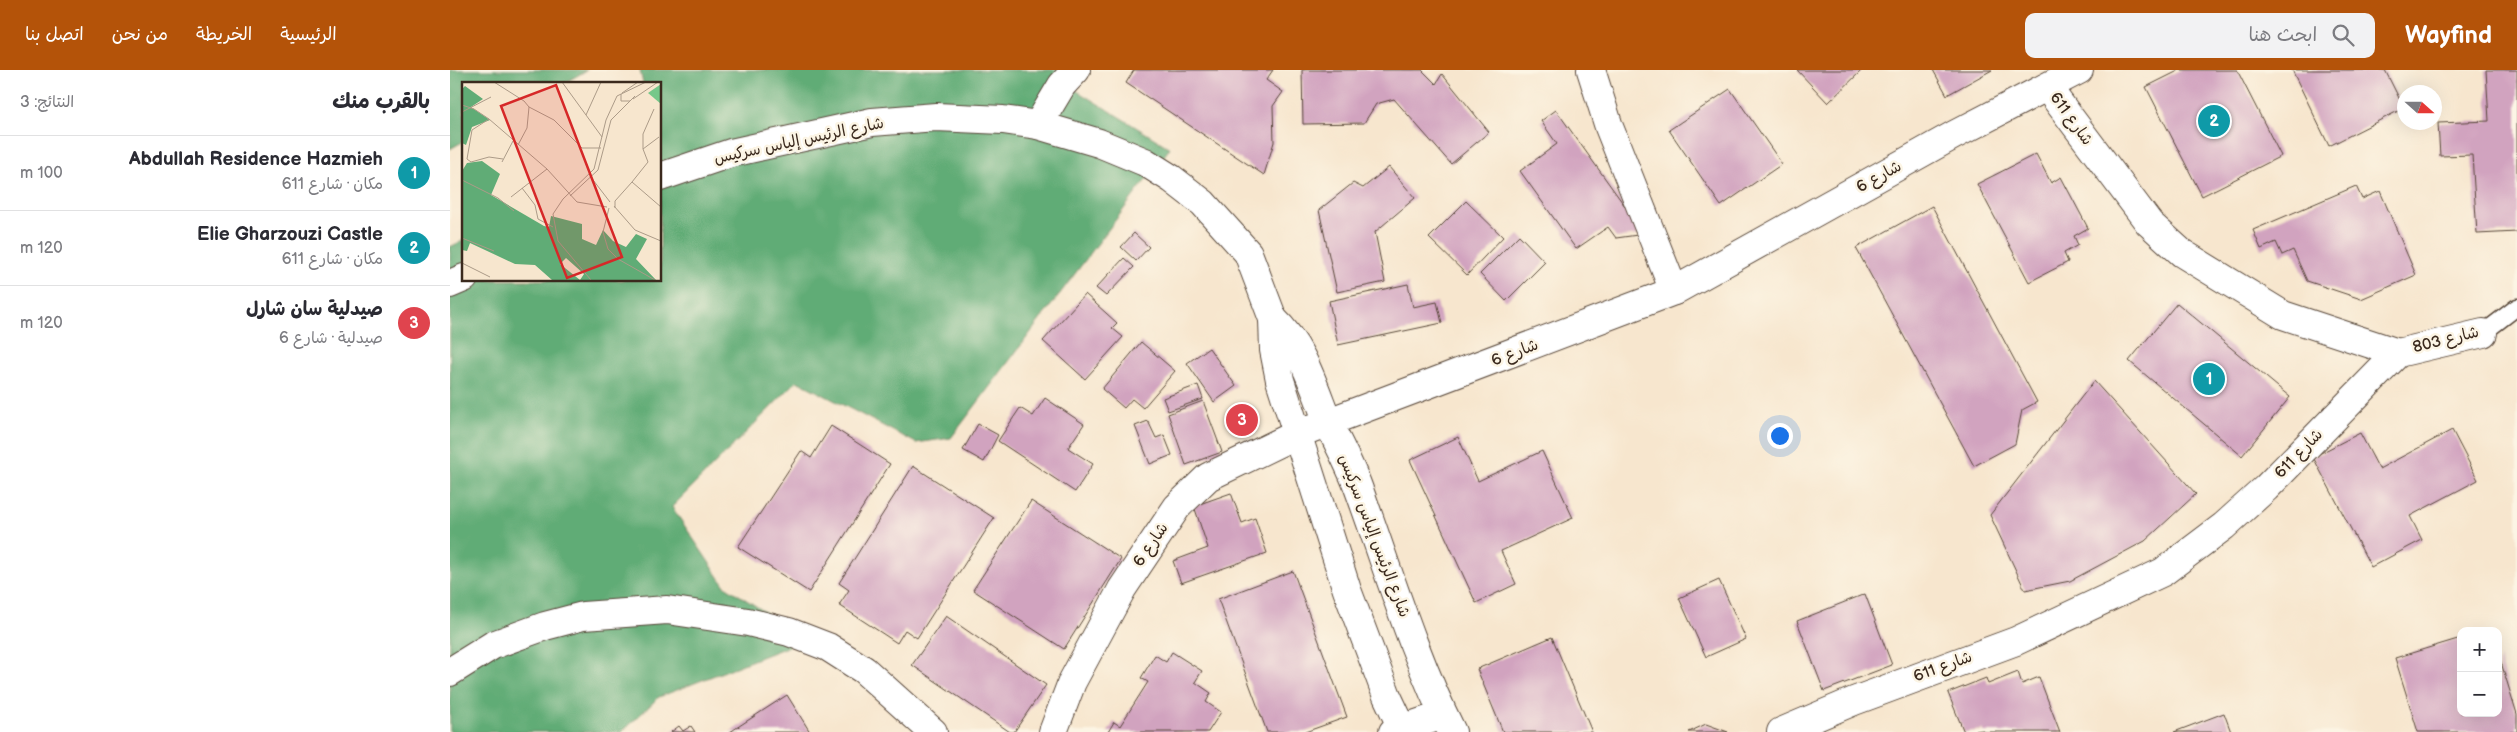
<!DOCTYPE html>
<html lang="ar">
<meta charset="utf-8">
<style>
:root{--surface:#fff;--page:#f2f2f3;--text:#2b2b33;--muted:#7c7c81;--line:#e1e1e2;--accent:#b45309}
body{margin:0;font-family:"Balsamiq Sans","Playpen Sans Arabic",sans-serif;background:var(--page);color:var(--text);direction:rtl}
.controls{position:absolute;right:15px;bottom:15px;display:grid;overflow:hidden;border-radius:10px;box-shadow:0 5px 20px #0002}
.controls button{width:45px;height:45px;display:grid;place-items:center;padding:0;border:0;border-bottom:1px solid var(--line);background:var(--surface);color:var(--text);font:25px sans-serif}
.compass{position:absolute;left:1947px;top:15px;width:45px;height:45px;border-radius:50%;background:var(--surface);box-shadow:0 5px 20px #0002;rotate:111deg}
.you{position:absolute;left:1329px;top:365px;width:18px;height:18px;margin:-12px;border:4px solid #fff;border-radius:50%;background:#1a73e8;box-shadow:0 0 0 8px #1a73e833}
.badge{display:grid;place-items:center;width:32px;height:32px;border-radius:50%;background:var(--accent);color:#fff;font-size:16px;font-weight:700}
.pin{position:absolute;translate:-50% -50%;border:2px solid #fff;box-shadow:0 1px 5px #0006}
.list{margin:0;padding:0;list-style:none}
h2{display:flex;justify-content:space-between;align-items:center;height:65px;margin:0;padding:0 20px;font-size:21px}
h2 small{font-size:16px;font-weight:400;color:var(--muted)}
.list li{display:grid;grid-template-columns:32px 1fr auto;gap:15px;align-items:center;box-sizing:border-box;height:75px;padding:0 20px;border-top:1px solid var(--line)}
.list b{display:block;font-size:19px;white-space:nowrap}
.list p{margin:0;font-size:16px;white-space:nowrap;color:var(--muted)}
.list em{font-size:16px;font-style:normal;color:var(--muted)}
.icon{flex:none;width:28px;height:28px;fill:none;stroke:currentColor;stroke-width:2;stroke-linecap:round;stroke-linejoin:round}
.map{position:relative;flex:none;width:2067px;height:662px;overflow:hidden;direction:ltr}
header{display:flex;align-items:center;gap:30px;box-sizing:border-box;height:70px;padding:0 25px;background:var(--accent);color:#fff}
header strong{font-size:24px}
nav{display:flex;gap:28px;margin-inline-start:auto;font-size:18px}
.search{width:350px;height:45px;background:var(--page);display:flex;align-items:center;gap:12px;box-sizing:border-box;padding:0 18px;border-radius:10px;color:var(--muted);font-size:19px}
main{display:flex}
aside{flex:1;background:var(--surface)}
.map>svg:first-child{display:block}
.forest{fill:#60ac76;stroke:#4e6b4a}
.building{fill:#d1a3bf}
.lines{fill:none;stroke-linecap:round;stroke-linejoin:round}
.service-casing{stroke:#574638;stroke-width:19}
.minor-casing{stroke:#574638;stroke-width:30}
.tertiary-casing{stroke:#574638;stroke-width:30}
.secondary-casing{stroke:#574638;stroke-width:30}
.service{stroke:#fff;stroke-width:16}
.minor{stroke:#fff;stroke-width:28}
.tertiary{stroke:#fff;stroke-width:28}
.secondary{stroke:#fff;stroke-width:28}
.labels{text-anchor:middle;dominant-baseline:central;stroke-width:5;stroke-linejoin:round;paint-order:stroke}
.street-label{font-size:16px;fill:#3b2a1e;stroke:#fcf5e5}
.inset-road{fill:none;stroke:#ac9b88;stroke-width:1}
.view{fill:#d62828;fill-opacity:0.15;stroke:#d62828;stroke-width:2.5}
.inset-edge{fill:none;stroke:#3b2a1e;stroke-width:2.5}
</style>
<header>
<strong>Wayfind</strong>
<div class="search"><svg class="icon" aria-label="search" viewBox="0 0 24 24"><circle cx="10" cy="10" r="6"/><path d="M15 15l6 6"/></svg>ابحث هنا</div>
<nav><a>الرئيسية</a><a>الخريطة</a><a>من نحن</a><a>اتصل بنا</a></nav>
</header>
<main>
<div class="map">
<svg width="2067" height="662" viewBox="0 0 2067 662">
<rect width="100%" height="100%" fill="#fcf5e5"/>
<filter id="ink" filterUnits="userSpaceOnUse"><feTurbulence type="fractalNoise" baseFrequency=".02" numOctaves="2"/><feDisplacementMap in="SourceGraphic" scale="10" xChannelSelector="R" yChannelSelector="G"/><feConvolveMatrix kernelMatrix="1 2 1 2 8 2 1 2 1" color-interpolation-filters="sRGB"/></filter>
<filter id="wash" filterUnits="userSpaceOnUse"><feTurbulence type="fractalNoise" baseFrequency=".0096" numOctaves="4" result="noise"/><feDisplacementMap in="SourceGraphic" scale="20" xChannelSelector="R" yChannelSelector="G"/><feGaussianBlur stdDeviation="1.12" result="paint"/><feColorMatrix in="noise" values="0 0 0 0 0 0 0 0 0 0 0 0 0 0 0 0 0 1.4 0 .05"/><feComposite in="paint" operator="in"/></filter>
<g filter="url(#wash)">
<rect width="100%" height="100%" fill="#f7e6ce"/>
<!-- forest -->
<g class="forest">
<polygon points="0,0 137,0 113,14 14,14 14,71 0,79"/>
<polygon points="190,0 612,0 606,8 720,78 501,368 466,373 347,311 222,437 275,516 357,569 209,627 172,662 0,662 0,177 14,170 14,210 210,210 210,14 193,14"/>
</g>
<g id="blocks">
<!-- building -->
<g class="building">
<polygon points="684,0 823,0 816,10 833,22 823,36 824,72 814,105 676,13"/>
<polygon points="852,0 972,0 986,14 992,4 1039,62 1001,94 944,29 926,34 914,53 853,54"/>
<polygon points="1347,0 1412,0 1378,33"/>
<polygon points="1483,0 1542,0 1497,25"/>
<polygon points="1730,0 1787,0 1831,86 1752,126 1696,17"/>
<polygon points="1842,0 1935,0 1954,38 1879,76"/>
<polygon points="2036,0 2067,0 2067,162 2027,164 2022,85 1990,86 1988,53 2039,51"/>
<polygon points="1280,19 1332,94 1271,136 1219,60"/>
<polygon points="1106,40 1195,164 1166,168 1158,157 1126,179 1070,101 1107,74 1091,51"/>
<polygon points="1586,84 1601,113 1611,107 1638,158 1624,166 1628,175 1614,183 1618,192 1579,212 1527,114"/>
<polygon points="939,97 965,128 925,162 935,212 887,222 869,140 903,113 913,118"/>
<polygon points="1906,116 1912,129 1930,121 1966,205 1911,229 1857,211 1843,180 1832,185 1826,172 1811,179 1803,160"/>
<polygon points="1016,131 1053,167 1017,205 979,168"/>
<polygon points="1482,136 1587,332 1572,340 1565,374 1524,396 1406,178"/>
<polygon points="684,163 699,177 686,191 671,177"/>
<polygon points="1069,165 1095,192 1056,231 1030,204"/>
<polygon points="674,188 684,197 656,226 646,218"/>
<polygon points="958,214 963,237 987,232 992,253 888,275 879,231"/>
<polygon points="635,224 667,253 662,258 673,267 635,309 593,271"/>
<polygon points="1727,233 1840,327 1792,386 1679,291"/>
<polygon points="691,272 725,301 693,338 682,329 674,338 652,319"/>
<polygon points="759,278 786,316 764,332 737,293"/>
<polygon points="1644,311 1746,424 1695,471 1620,511 1575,520 1540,445"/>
<polygon points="748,315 753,329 718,341 713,328"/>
<polygon points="595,328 634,354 618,378 643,394 625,422 548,371 570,338 583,346"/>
<polygon points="753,331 772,382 736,395 718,344"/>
<polygon points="698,351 706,368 714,365 722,385 700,394 685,356"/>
<polygon points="528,354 548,365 534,392 513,380"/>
<polygon points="381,356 440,394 359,522 288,477 351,381 361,388"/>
<polygon points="2002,360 2028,410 1960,446 1972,470 1921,497 1863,387 1910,363 1929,399"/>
<polygon points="1008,367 1028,411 1092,381 1123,448 1051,481 1066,514 1026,533 960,390"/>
<polygon points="463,396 544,448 467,568 455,560 447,573 389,535 399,520 389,513"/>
<polygon points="781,423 792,453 805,448 817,483 731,513 723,491 758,478 744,436"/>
<polygon points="581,431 671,489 614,579 523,520"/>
<polygon points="843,501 897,647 855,662 817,662 768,529"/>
<polygon points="1269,510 1296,569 1256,587 1229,528"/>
<polygon points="1415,524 1442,595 1374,621 1347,551"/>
<polygon points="496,546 596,615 564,662 560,662 462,595"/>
<polygon points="1102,567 1142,662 1053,662 1027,599"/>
<polygon points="2011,568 2011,643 2048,643 2049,586 2067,644 2067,662 1968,662 1945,588"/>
<polygon points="722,582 752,601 745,612 761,623 756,632 771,642 758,662 658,662 664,652 670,656 698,612 691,608 705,585 716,592"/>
<polygon points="1568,602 1572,614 1589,607 1610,662 1534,662 1533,660 1514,662 1498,623 1536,608 1538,614"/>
<polygon points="337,625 360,662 280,662"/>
<polygon points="1774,643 1781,662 1724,662"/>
<polygon points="1256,654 1278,662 1239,662"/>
<polygon points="229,656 233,661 241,656 245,662 221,662"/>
</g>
</g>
</g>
<g filter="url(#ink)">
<use href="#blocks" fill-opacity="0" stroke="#574638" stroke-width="1"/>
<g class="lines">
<!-- service casing -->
<g class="service-casing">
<polyline id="service" points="2033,263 2067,237"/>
</g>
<!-- minor casing -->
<g class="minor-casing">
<g id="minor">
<polyline points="1141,0 1159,57 1224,221"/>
<polyline points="1597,17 1699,153 1732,183 1833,245 1948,283"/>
<polyline points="588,55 612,15 626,0"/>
<polyline points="1948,283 2033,263"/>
<polyline points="0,602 43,575 95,556 133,546 217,540 298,552 339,562 378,577 414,600 483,662"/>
<polyline points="1331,662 1404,631 1566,571 1713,502 1774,456 1816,418 1948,283"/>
</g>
</g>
<!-- tertiary casing -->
<g class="tertiary-casing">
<g id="tertiary">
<polyline points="603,662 622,612 672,519 727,437 758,407 847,364 1224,221 1504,65 1629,0"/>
<polyline points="943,662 993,645"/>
</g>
</g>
<!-- secondary casing -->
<g class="secondary-casing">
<g id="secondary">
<polyline points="210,107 281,83 422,52 486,47 553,50 588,55 649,73 695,92 722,109 753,133 798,183 823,249 824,280 830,310 897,520 937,626 954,662"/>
<polyline points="0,214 14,208"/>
<path d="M823,249C853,277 863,315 878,352C888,374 900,395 908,417C938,499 963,584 1002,662"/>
</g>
</g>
<!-- service -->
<use href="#service" class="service"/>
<!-- minor -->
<use href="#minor" class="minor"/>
<!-- tertiary -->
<use href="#tertiary" class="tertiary"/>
<!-- secondary -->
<use href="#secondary" class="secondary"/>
</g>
</g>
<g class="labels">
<!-- street labels -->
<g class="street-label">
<text transform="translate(1621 49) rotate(54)">شارع 611</text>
<text transform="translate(349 71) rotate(-12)">شارع الرئيس إلياس سركيس</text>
<text transform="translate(1429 107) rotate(-29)">شارع 6</text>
<text transform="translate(1996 270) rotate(-14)">شارع 803</text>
<text transform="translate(1065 283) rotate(-21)">شارع 6</text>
<text transform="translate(1849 384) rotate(-46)">شارع 611</text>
<text transform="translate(924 466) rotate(69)">شارع الرئيس إلياس سركيس</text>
<text transform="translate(701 475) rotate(-56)">شارع 6</text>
<text transform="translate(1493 597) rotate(-20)">شارع 611</text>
</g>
</g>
<!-- overview -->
<g transform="translate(12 12)">
<rect width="199" height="199" fill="#f7e6ce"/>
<path d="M199,2V22L186,11Z" fill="#76c88a"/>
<path d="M3,4L21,17L9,25L28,38L10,45L4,63L0,61V7ZM20,79L38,92L29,113L82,144L87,145L89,134L120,142V157L134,163L141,148L151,159L164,165L174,152L185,157L174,177L194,198H90L73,183L53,182L8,161L5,169L0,168V89L5,81ZM104,176L122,192L118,198L98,182Z" fill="#60ac76" fill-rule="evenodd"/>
<path class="inset-road" d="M32,0L62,19L67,25M100,0L140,55M160,11L176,0M159,12V19H168M171,17L196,0M0,23L12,27L27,37L85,87L115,120L145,125M67,25L92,38L120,66H139M0,30L29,15M124,33L139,0M27,37L10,48L5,77L9,80L27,75L41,77M56,63L65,46L67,25M181,67L197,55M40,80L51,59M128,94L148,120M0,98L36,116L52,129M170,100L186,80L181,67V52L192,27M60,106L73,123L76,137L91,145M108,114L136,88L149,38L173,14M49,115L85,87M152,124L173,148L199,159M147,126L141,150L146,167L156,177L193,198M153,126V119L170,100L199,125M0,156L32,169M0,181L28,195M129,198L96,159L91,132L101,117L132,87L144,38L155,14L184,0"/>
<path class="view" d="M94,3L160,175L105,196L39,24Z"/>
<rect width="199" height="199" class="inset-edge"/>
</g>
</svg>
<div class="controls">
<button>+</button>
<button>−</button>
</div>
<svg class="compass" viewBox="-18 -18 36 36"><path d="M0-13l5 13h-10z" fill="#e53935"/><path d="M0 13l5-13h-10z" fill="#7c7c81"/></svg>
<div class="you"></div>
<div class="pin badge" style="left:1759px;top:309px;background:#0f9aa8">1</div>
<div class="pin badge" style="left:1764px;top:51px;background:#0f9aa8">2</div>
<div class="pin badge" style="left:792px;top:350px;background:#e0444e">3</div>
</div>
<aside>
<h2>بالقرب منك<small>النتائج: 3</small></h2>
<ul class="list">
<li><span class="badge" style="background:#0f9aa8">1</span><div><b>Abdullah Residence Hazmieh</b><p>مكان · شارع 611</p></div><em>100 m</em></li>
<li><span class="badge" style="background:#0f9aa8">2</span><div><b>Elie Gharzouzi Castle</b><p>مكان · شارع 611</p></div><em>120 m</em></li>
<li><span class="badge" style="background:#e0444e">3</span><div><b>صيدلية سان شارل</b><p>صيدلية · شارع 6</p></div><em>120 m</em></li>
</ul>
</aside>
</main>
